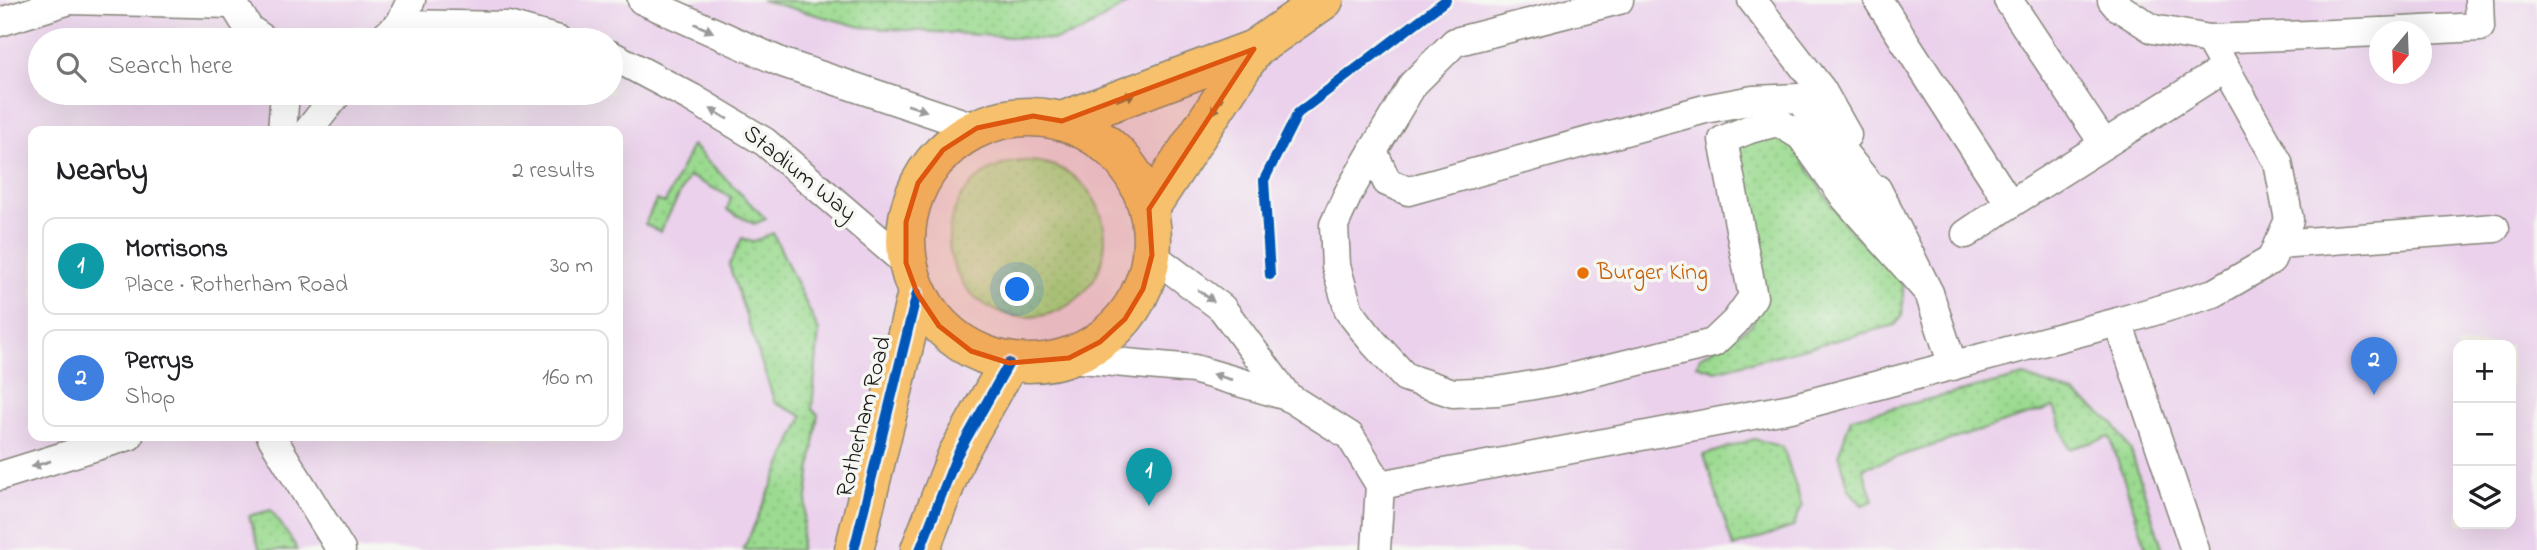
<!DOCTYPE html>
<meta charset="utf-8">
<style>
:root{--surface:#fff;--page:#f2f2f2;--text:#202124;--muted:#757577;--line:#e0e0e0;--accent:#d1495b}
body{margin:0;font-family:"Indie Flower",sans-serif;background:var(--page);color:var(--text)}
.controls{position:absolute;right:21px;bottom:21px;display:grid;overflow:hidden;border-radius:14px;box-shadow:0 7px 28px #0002}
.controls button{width:63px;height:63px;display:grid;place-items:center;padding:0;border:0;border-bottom:2px solid var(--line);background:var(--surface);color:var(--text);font:35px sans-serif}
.compass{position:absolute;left:2369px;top:21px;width:63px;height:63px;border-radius:50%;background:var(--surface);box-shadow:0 7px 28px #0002;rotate:199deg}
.you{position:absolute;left:1018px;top:290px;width:24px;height:24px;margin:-18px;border:5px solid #fff;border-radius:50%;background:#1a73e8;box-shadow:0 0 0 10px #1a73e833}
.badge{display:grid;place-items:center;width:46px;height:46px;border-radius:50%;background:var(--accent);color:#fff;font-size:23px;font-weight:700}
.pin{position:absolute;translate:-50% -58px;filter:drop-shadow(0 2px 4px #0008)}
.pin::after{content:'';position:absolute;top:37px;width:24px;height:21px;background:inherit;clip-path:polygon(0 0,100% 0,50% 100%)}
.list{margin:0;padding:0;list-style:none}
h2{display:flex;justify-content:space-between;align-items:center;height:91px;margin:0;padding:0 28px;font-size:30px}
h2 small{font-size:23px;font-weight:400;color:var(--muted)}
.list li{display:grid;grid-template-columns:46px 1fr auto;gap:21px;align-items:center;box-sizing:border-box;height:98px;margin:0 14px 14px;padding:0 14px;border:2px solid var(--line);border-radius:14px}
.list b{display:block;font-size:26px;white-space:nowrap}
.list p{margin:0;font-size:23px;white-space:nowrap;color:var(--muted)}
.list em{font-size:23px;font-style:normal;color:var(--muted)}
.icon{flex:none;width:38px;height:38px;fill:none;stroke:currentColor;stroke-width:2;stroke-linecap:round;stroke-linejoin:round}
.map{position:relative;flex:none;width:2537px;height:550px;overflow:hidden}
.search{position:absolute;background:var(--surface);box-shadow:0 7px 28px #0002;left:28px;top:28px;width:595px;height:77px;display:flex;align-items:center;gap:18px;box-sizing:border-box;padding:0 24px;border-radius:38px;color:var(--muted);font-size:26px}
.panel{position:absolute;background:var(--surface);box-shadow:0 7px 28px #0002;left:28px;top:126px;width:595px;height:315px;border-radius:14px}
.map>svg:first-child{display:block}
.built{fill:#ebd1ec;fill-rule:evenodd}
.grass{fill:url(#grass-dots);stroke:#5c7b56;stroke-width:2}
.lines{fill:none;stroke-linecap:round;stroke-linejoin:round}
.service-casing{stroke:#86847a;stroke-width:31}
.primary-casing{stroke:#86847a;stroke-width:41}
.service{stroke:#fff;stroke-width:28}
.primary{stroke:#f7c06c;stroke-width:38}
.cycleway-casing{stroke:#f6f6f2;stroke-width:15}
.cycleway{stroke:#0057b8;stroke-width:10}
.oneway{fill:#999}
.oneway2{fill:#8a6e44}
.marked{fill:#de560d;fill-opacity:0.2;stroke:#de560d;stroke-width:5;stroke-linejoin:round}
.food-dot{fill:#e8710a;stroke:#f6f6f2;stroke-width:2.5}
.labels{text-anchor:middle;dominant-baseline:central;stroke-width:7;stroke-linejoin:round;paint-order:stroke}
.street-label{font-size:24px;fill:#1c1c1c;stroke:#f6f6f2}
.food-label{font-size:24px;fill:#c56008;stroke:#f6f6f2;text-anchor:start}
</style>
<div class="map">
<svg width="2537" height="550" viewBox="0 0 2537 550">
<defs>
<pattern id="grass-dots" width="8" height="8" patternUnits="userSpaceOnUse" patternTransform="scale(1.75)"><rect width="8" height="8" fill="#9bda90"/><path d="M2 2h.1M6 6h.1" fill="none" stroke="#85ba7c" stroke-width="1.8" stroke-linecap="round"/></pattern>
</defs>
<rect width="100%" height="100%" fill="#f6f6f2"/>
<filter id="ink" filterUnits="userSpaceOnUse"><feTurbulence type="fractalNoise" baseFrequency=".0143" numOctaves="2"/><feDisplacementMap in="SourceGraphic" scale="14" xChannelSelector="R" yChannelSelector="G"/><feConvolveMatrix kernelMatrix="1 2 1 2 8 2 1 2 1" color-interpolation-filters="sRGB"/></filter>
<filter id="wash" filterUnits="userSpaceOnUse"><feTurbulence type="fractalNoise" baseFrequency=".00686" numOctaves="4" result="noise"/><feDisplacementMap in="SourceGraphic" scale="28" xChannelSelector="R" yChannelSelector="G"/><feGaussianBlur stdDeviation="1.57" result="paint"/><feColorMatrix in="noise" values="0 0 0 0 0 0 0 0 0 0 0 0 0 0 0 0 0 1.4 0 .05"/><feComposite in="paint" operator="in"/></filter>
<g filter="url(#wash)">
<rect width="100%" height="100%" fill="#efebd7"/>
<!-- built -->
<path class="built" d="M0,0H2537V550H0ZM2380,32H2422V74H2380ZM40,40H611V93H40ZM33,131H618V436H33ZM2458,345H2511V524H2458Z"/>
<!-- grass -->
<g class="grass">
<polygon points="761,0 806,1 1133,0 1081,32 1054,40 861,27"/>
<polygon points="1784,132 1845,225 1897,276 1903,287 1903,300 1902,317 1895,325 1716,371 1697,365 1700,357 1749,327 1761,309 1739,144"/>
<polygon points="692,145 766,219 754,224 727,210 731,197 689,176 660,232 645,224 656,200 665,203"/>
<circle cx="1027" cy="239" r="78"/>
<polygon points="773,233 819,331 812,409 818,414 800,550 743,550 803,416 775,403 729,265 742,238 752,242"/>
<polygon points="2024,376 2075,394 2112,422 2131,451 2163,550 2147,550 2110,437 2069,449 2054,407 1863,468 1873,501 1862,505 1849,490 1839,453 1851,418"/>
<polygon points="1754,439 1783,447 1802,506 1793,527 1733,547 1704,455"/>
<polygon points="271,510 295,545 297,550 260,550 249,516"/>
</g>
</g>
<g filter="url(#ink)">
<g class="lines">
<!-- service casing -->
<g class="service-casing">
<g id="service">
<polyline points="69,0 231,4"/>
<polyline points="231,0 249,29 265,40"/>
<polyline points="642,0 783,63 977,128"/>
<polyline points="1619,0 1455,42 1413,84 1373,151 1387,182 1408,191 1705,109 1753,100 1799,98 1885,204"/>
<polyline points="1752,0 1821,89 1847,135"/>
<polyline points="1878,0 2010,204 2225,68"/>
<polyline points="2008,0 2104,144"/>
<polyline points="2112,0 2117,6 2153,29 2209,39"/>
<polyline points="0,22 70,0"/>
<polyline points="400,24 508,26 559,40"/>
<polyline points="2383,32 2480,27 2479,0"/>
<polyline points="381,40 400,24 411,0"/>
<polyline points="611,55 692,98 765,142 906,263"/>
<polyline points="282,131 285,93"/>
<polyline points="308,131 338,93"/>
<polyline points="1373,151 1349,192 1334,225 1336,266 1349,311 1373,342 1405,377 1453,393 1498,391 1557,381 1713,343 1735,322 1753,297 1723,140 1750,129 1778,122 1801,136 1846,199 1929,293"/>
<polyline points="1877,189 1929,293 1953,366"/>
<polyline points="1966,234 2010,204"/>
<polyline points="2278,244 2495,228"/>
<polyline points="1152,255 1222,308 1287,396"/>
<polyline points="2118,322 2195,550"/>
<polyline points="1069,358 1194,369 1287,396 1350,436 1380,485 1376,550"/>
<polyline points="271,436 341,550"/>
<polyline points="0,476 129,436"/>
<polyline points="1380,485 1791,408 2118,322 2214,293 2271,260 2289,220 2278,162 2209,39 2380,32"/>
</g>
</g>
<!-- primary casing -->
<g class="primary-casing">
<g id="primary">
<circle cx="1029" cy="240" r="123"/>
<polyline points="1062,121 1254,49 1324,0"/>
<polyline points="1149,209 1254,49"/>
<polyline points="854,550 917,293"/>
<polyline points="920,550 957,455 1009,363"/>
</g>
</g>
<!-- service -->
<use href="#service" class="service"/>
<!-- primary -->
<use href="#primary" class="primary"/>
<!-- cycleway casing -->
<g class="cycleway-casing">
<g id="cycleway">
<polyline points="1270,275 1264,180 1298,113 1446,0"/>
<polyline points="854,550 917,293"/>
<polyline points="920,550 957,455 1009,363"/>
</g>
</g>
<!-- cycleway -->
<use href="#cycleway" class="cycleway"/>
</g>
<!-- one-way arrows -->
<defs><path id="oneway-solid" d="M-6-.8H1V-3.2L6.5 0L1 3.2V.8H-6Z" transform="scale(1.75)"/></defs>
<g class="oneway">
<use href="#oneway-solid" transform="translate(704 28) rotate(24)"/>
<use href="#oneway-solid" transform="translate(917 108) rotate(18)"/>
<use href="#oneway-solid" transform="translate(719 114) rotate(-149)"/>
<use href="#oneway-solid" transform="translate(1206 296) rotate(37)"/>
<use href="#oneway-solid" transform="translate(1222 377) rotate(-164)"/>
<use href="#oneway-solid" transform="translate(41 464) rotate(163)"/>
</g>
<g class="oneway2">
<use href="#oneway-solid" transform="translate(1126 97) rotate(-21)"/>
<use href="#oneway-solid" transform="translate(1217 106) rotate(123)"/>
</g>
</g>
<!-- marked area -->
<path class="marked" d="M1254,49L1149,209L1152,255L1143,289L1125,319L1100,342L1069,358L1009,363L971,351L939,326L917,293L906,263V222L918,183L943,150L977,128L1033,116L1062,121Z"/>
<!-- markers -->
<circle class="food-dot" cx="1583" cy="273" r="7"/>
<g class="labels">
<!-- street labels -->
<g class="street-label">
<text transform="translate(799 174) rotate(39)">Stadium Way</text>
<text transform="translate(865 417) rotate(-76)">Rotherham Road</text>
</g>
<!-- food labels -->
<g class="food-label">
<text x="1597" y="273">Burger King</text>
</g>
</g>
</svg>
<div class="controls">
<button>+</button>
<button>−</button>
<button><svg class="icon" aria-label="layers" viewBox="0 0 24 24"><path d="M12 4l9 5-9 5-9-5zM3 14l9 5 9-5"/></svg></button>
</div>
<svg class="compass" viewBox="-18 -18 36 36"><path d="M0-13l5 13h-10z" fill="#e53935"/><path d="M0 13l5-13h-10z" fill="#757577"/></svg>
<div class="you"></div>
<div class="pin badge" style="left:1149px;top:506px;background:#0f9aa8">1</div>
<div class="pin badge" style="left:2374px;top:395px;background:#3f7fe0">2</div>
<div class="search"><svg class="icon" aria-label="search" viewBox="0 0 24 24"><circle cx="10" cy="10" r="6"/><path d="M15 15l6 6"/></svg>Search here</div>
<section class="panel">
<h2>Nearby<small>2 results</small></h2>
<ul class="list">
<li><span class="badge" style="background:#0f9aa8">1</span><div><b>Morrisons</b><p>Place · Rotherham Road</p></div><em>30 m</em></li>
<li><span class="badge" style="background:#3f7fe0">2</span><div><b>Perrys</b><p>Shop</p></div><em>160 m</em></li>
</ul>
</section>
</div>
